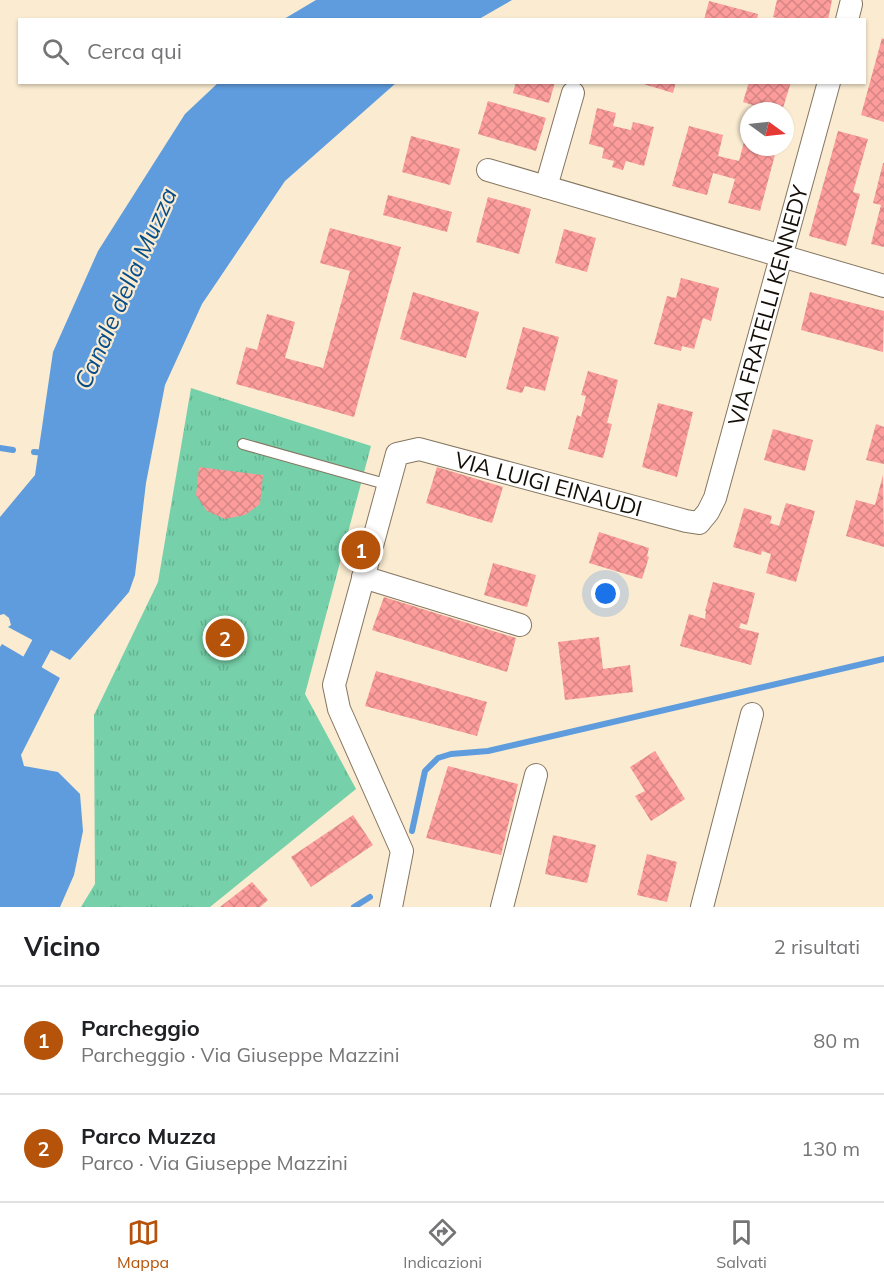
<!DOCTYPE html>
<html lang="it">
<meta charset="utf-8">
<style>
:root{--surface:#fff;--page:#f6f6f6;--text:#202124;--muted:#757577;--line:#e0e0e0;--accent:#b45309}
body{margin:0;font-family:Mulish,sans-serif;background:var(--page);color:var(--text)}
.compass{position:absolute;left:740px;top:102px;width:54px;height:54px;border-radius:50%;background:var(--surface);box-shadow:0 2px 4px #0004;rotate:105deg}
.you{position:absolute;left:606px;top:594px;width:21px;height:21px;margin:-15px;border:4px solid #fff;border-radius:50%;background:#1a73e8;box-shadow:0 0 0 9px #1a73e833}
.badge{display:grid;place-items:center;width:39px;height:39px;border-radius:50%;background:var(--accent);color:#fff;font-size:20px;font-weight:700}
.pin{position:absolute;translate:-50% -50%;border:3px solid #fff;box-shadow:0 2px 6px #0006}
.list{margin:0;padding:0;list-style:none}
h2{display:flex;justify-content:space-between;align-items:center;height:78px;margin:0;padding:0 24px;font-size:26px}
h2 small{font-size:20px;font-weight:400;color:var(--muted)}
.list li{display:grid;grid-template-columns:39px 1fr auto;gap:18px;align-items:center;box-sizing:border-box;height:108px;padding:0 24px;border-top:2px solid var(--line)}
.list b{display:block;font-size:22px;white-space:nowrap}
.list p{margin:0;font-size:20px;white-space:nowrap;color:var(--muted)}
.list em{font-size:20px;font-style:normal;color:var(--muted)}
.icon{flex:none;width:33px;height:33px;fill:none;stroke:currentColor;stroke-width:2;stroke-linecap:round;stroke-linejoin:round}
.map{position:relative;flex:none;width:884px;height:907px;overflow:hidden}
.search{position:absolute;background:var(--surface);box-shadow:0 2px 4px #0004;left:18px;right:18px;top:18px;height:66px;display:flex;align-items:center;gap:15px;box-sizing:border-box;padding:0 21px;border-radius:0px;color:var(--muted);font-size:22px}
.sheet{height:294px;background:var(--surface)}
nav{display:flex;justify-content:space-around;align-items:center;box-sizing:border-box;height:84px;border-top:2px solid var(--line);background:var(--surface);font-size:16px;color:var(--muted)}
nav a{display:grid;justify-items:center;gap:3px}
nav .on{color:var(--accent)}
.map>svg:first-child{display:block}
.park{fill:url(#park-tufts)}
.water{fill:#5e9cdd}
.lines{fill:none;stroke-linecap:round;stroke-linejoin:round}
.stream{stroke:#5e9cdd;stroke-width:6}
.canal{stroke:#5e9cdd;stroke-width:21}
.building{fill:url(#building-cross-hatch)}
.service-casing{stroke:#857660;stroke-width:12}
.minor-casing{stroke:#857660;stroke-width:24}
.service{stroke:#fff;stroke-width:10}
.minor{stroke:#fff;stroke-width:22}
.labels{text-anchor:middle;dominant-baseline:central;stroke-width:4.5;stroke-linejoin:round;paint-order:stroke}
.street-label{font-size:22px;fill:#130e06;stroke:#faebd1}
.water-label{font-size:24px;font-style:italic;fill:#064e89;stroke:#faebd1}
</style>
<div class="map">
<svg width="884" height="907" viewBox="0 0 884 907">
<defs>
<pattern id="park-tufts" width="24" height="20" patternUnits="userSpaceOnUse" patternTransform="scale(1.5)"><rect width="24" height="20" fill="#76d0a9"/><path d="M3 7l-1-3M5 7V3M7 7l1-3M15 17l-1-3M17 17v-4M19 17l1-3" fill="none" stroke="#65b190"/></pattern>
<pattern id="building-cross-hatch" width="8" height="8" patternUnits="userSpaceOnUse" patternTransform="scale(1.5)"><rect width="8" height="8" fill="#fc9c9b"/><path d="M0 0l8 8M0 8l8-8" fill="none" stroke="#d78584"/></pattern>
</defs>
<rect width="100%" height="100%" fill="#faebd1"/>
<!-- park -->
<polygon class="park" points="191,388 371,446 305,694 356,789 210,907 81,907 95,884 94,715 158,582"/>
<!-- water -->
<g class="water">
<polygon points="316,0 512,0 479,19 284,19"/>
<polygon points="219,82 396,83 285,181 202,304 165,385 146,483 135,575 129,592 70,660 8,627 11,625 9,618 4,614 0,615 0,517 35,475 53,352 98,251 185,114"/>
<polygon points="2,644 60,678 21,755 24,766 58,772 80,794 83,831 74,875 60,907 0,907 0,647"/>
</g>
<g class="lines">
<!-- stream -->
<g class="stream">
<polyline points="0,448 13,450"/>
<polyline points="34,452 46,453"/>
<polyline points="412,831 425,771 438,758 451,754 488,751 884,659"/>
<polyline points="354,907 370,897"/>
</g>
<!-- canal -->
<polyline class="canal" points="0,722 54,622"/>
</g>
<!-- building -->
<g class="building">
<polygon points="777,0 832,0 828,20 785,20 773,17"/>
<polygon points="709,1 758,14 757,20 704,20"/>
<polygon points="882,38 884,39 884,122 861,115"/>
<polygon points="516,82 555,82 549,103 513,93"/>
<polygon points="637,82 676,82 673,93"/>
<polygon points="749,82 791,82 782,111 772,111 743,102"/>
<polygon points="488,101 546,118 536,151 478,134"/>
<polygon points="597,108 616,113 613,126 631,130 633,122 654,127 644,166 626,161 623,170 612,167 614,161 602,158 604,148 589,144"/>
<polygon points="689,126 723,135 718,156 739,161 745,138 749,139 749,147 777,147 760,211 728,203 735,179 713,173 707,195 672,186"/>
<polygon points="838,131 868,139 853,192 860,194 846,246 809,236"/>
<polygon points="411,136 460,149 450,185 402,172"/>
<polygon points="883,163 884,163 884,247 871,244 881,205 873,203"/>
<polygon points="388,195 452,212 447,232 383,215"/>
<polygon points="488,197 531,209 519,254 476,242"/>
<polygon points="330,228 401,247 354,417 236,384 246,347 257,350 267,314 295,322 285,358 323,368 350,271 320,263"/>
<polygon points="564,229 596,238 587,272 555,263"/>
<polygon points="681,278 719,288 711,321 703,318 694,349 682,346 681,351 654,344 667,296 676,298"/>
<polygon points="413,292 479,312 466,358 400,339"/>
<polygon points="810,292 884,311 883,352 801,330"/>
<polygon points="523,327 559,337 545,391 525,386 522,393 506,389"/>
<polygon points="588,371 618,380 607,423 612,424 603,458 568,449 577,415 581,417 586,396 581,395"/>
<polygon points="658,403 693,412 677,477 642,467"/>
<polygon points="876,424 884,427 884,464 866,460"/>
<polygon points="773,429 813,440 805,471 764,460"/>
<polygon points="199,467 263,475 260,504 245,515 225,519 207,511 196,495"/>
<polygon points="437,467 503,487 492,523 426,503"/>
<polygon points="883,475 884,547 846,536 856,500 875,505"/>
<polygon points="786,503 815,511 796,582 766,573 771,554 762,551 761,555 733,547 744,508 772,516 770,523 779,526"/>
<polygon points="599,532 649,548 647,556 649,557 642,579 589,563"/>
<polygon points="493,563 536,575 527,607 484,595"/>
<polygon points="713,582 755,593 747,625 741,623 739,628 759,633 751,665 680,646 689,614 705,619 706,611 705,611"/>
<polygon points="384,597 516,638 507,672 372,630"/>
<polygon points="599,637 603,669 630,665 633,692 565,700 558,642"/>
<polygon points="376,671 487,702 477,736 365,706"/>
<polygon points="655,751 685,799 651,821 635,796 645,791 630,767"/>
<polygon points="448,766 518,784 501,855 426,838"/>
<polygon points="353,815 373,845 311,887 291,857"/>
<polygon points="553,835 596,845 587,883 545,874"/>
<polygon points="647,854 677,862 667,902 637,895"/>
<polygon points="252,882 268,900 260,907 220,907"/>
</g>
<g class="lines">
<!-- service casing -->
<g class="service-casing">
<polyline id="service" points="243,444 389,485"/>
</g>
<!-- minor casing -->
<g class="minor-casing">
<g id="minor">
<polyline points="847,20 851,4"/>
<polyline points="488,170 884,286"/>
<polyline points="546,187 573,93"/>
<polyline points="363,577 520,625"/>
<path id="s1" d="M391,907L402,851L339,709L334,685L397,454L419,449L686,521L699,523L708,512L715,498L829,82"/>
<polyline points="502,907 536,775"/>
<polyline points="702,907 752,714"/>
</g>
</g>
<!-- service -->
<use href="#service" class="service"/>
<!-- minor -->
<use href="#minor" class="minor"/>
</g>
<g class="labels">
<!-- street labels -->
<g class="street-label">
<text stroke="none"><textPath href="#s1" startOffset="1018">VIA FRATELLI KENNEDY</textPath></text>
<text stroke="none"><textPath href="#s1" startOffset="633">VIA LUIGI EINAUDI</textPath></text>
</g>
<!-- water labels -->
<g class="water-label">
<text transform="translate(125 288) rotate(-66)">Canale della Muzza</text>
</g>
</g>
</svg>
<svg class="compass" viewBox="-18 -18 36 36"><path d="M0-13l5 13h-10z" fill="#e53935"/><path d="M0 13l5-13h-10z" fill="#757577"/></svg>
<div class="you"></div>
<div class="pin badge" style="left:361px;top:550px">1</div>
<div class="pin badge" style="left:225px;top:638px">2</div>
<div class="search"><svg class="icon" aria-label="search" viewBox="0 0 24 24"><circle cx="10" cy="10" r="6"/><path d="M15 15l6 6"/></svg>Cerca qui</div>
</div>
<section class="sheet">
<h2>Vicino<small>2 risultati</small></h2>
<ul class="list">
<li><span class="badge">1</span><div><b>Parcheggio</b><p>Parcheggio · Via Giuseppe Mazzini</p></div><em>80 m</em></li>
<li><span class="badge">2</span><div><b>Parco Muzza</b><p>Parco · Via Giuseppe Mazzini</p></div><em>130 m</em></li>
</ul>
</section>
<nav>
<a class="on"><svg class="icon" aria-label="map" viewBox="0 0 24 24"><path d="M3 6l6-2 6 2 6-2v14l-6 2-6-2-6 2zM9 4v14M15 6v14"/></svg>Mappa</a>
<a><svg class="icon" aria-label="directions" viewBox="0 0 24 24"><path d="M12 3l9 9-9 9-9-9zM9 14v-3h6M13 9l2 2-2 2"/></svg>Indicazioni</a>
<a><svg class="icon" aria-label="saved" viewBox="0 0 24 24"><path d="M7 4h10v16l-5-4-5 4z"/></svg>Salvati</a>
</nav>
